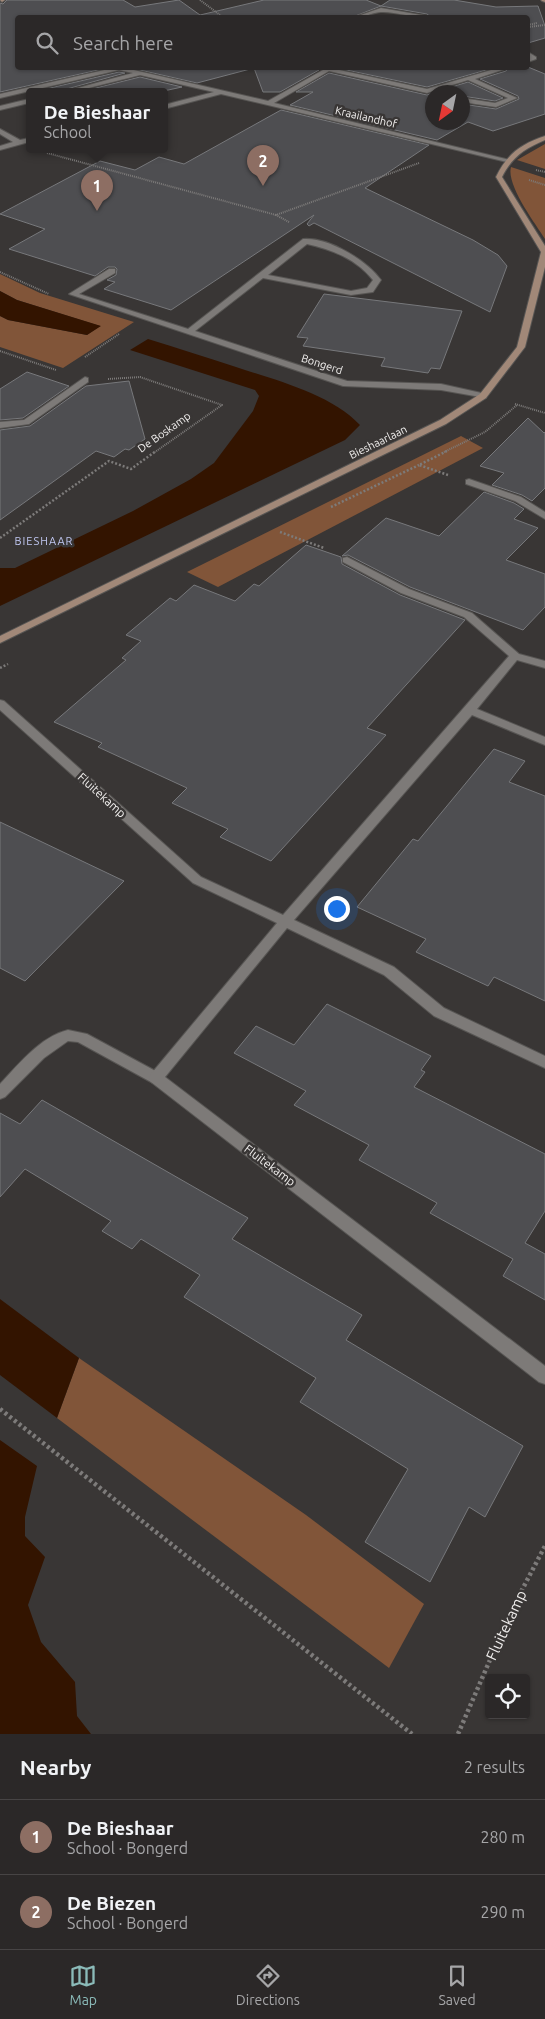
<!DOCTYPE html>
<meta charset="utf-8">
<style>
:root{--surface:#2b2828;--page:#373434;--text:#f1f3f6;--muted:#a6a6a8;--line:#474445;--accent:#8bbbb9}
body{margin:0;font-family:Ubuntu,sans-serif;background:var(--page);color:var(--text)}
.controls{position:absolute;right:15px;bottom:15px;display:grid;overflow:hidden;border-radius:5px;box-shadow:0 1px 4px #0004}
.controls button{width:45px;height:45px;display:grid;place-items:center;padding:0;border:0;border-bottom:1px solid var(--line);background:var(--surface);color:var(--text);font:25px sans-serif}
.compass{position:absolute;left:425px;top:85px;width:45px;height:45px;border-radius:50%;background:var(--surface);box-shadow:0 1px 4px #0004;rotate:213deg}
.you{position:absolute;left:336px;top:908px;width:18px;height:18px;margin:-12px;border:4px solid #fff;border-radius:50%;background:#1a73e8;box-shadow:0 0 0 8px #1a73e833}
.badge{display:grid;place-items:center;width:32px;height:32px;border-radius:50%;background:var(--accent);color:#fff;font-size:16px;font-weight:700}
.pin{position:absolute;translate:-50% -41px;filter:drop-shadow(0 1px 2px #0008)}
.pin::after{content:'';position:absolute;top:26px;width:18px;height:15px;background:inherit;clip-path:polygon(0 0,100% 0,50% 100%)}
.popup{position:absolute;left:26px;top:88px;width:142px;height:65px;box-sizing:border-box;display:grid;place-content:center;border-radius:5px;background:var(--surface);filter:drop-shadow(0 1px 4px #0005);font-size:16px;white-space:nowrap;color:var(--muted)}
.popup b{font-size:19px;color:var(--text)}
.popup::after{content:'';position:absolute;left:50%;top:100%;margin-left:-10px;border:10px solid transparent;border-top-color:var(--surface)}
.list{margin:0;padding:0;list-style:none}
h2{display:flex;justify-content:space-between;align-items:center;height:65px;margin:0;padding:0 20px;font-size:21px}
h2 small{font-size:16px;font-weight:400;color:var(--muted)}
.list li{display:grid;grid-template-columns:32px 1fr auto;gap:15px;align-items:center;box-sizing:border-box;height:75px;padding:0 20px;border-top:1px solid var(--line)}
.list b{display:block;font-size:19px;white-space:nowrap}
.list p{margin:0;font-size:16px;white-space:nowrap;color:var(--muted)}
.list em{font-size:16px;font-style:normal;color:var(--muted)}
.icon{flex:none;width:28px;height:28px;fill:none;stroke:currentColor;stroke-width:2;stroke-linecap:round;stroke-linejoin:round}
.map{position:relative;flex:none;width:545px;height:1734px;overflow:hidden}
.search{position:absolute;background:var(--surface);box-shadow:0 1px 4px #0004;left:15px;right:15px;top:15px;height:55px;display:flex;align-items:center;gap:12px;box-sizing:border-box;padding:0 18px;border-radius:5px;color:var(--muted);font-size:19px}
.sheet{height:215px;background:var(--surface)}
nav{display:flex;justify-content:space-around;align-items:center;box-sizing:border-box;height:70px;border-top:1px solid var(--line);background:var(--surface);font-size:14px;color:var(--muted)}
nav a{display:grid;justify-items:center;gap:2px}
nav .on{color:var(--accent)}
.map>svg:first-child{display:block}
.green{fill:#815539}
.water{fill:#331400}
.building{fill:#4e4e51;stroke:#77787b}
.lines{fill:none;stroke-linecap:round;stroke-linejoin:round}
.lane-casing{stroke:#575553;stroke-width:2}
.street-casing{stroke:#575553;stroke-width:2}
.secondary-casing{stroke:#575553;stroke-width:2}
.path-far2{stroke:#7d7b7a;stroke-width:2;stroke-dasharray:1 1;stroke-linecap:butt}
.path-far1{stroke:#7d7b7a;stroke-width:2.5;stroke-dasharray:2 2;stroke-linecap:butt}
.path{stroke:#7d7b7a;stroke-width:4.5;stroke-dasharray:3 3;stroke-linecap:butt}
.lane{fill:#7d7a78;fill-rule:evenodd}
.street{fill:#7d7a78;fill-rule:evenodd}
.secondary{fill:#a18878;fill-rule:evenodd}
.labels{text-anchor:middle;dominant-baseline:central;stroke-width:5;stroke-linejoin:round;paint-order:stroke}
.far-street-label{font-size:11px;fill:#f2f0ef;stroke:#393635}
.far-neighbourhood-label{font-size:11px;letter-spacing:1px;fill:#c1c8f3;stroke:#393635}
.street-label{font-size:12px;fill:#f2f0ef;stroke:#393635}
.near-street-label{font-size:15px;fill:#f2f0ef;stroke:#393635}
</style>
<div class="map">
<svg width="545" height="1734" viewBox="0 0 545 1734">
<rect width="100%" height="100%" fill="#393635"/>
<!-- green -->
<g class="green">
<polygon points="545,144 545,169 517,160"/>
<path d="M511,167L545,178V239C535,223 506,185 511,167Z"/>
<polygon points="0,274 40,293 134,322 63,368 0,347 0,316 8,320 87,335 100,326 17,300 0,291"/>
<polygon points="461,436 483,448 218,587 187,572"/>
<polygon points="79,1358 306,1515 424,1604 389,1668 57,1418"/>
</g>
<!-- water -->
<g class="water">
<polygon points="0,291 17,300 101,326 87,335 8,320 0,316"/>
<path d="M148,339C177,348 206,357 236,367C275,380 331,394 360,425L345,440L0,606V568H15L133,511L191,479L214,463L253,411L259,396L255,390L130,350Z"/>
<polygon points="0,1299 79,1358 57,1418 0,1375"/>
<polygon points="0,1440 37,1466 25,1517 25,1536 45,1557 28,1605 41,1642 75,1682 77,1716 91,1734 0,1734"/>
</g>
<!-- building -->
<g class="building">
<polygon points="7,0 123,0 135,7 179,0 200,15 264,0 366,0 381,6 390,0 454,0 496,7 538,6 545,26 545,38 528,43 528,18 432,18 427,14 381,6 350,18 18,18 18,68 107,68 0,92 0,3 3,4"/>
<polygon points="528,67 545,74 545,114 493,131 468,122 437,140 290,105 313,92 296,92 329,73 427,95 432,93 432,122 462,122 462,104 496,109 519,99 518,96 480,79 506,71 508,68"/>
<polygon points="131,68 318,68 319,70 280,92 263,92 254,68 197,83"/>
<polygon points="337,68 493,68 427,87"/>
<polygon points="119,72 125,73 63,90 61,92 33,92"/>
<polygon points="140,77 182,87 159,92 80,92"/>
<polygon points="468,82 503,98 495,101 462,96 462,92 435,92"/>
<polygon points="281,110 429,145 365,188 473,240 498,255 507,266 490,312 314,223 309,226 307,224 314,215 171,310 104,289 115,282 107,280 116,275 117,269 115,267 108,267 95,276 9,249 45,229 0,214 100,161 135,170 159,157 184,164"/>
<polygon points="324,294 462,311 440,369 431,368 428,373 381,366 385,358 303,346 308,338 297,337"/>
<polygon points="27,372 69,386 23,418 0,420 0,389"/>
<polygon points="129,381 145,439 129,450 125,449 114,457 96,451 0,520 0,430 30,426 86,386"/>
<polygon points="528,418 544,433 545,432 545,488 532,501 522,495 492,485 504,473 480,466"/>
<polygon points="484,492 514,503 524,509 514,519 538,528 506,560 545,574 545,607 523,630 410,587 348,555 342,556 386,518 439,536"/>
<polygon points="306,545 341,557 342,564 400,595 465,620 367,728 386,735 271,861 220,837 228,829 172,803 187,788 98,747 102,743 54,722 126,660 122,658 141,641 126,635 170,598 176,601 194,585 235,601 254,584 259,586"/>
<polygon points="494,749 525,761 509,782 545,796 545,1001 494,977 488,986 416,952 426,939 357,907 413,839 418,841"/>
<polygon points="0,822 124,881 25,981 0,968"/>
<polygon points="327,1004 431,1056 421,1070 425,1072 414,1087 545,1154 545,1211 525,1243 545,1254 545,1300 503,1276 513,1259 430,1213 437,1203 359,1160 369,1145 294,1105 306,1091 234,1053 256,1026 294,1045"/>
<polygon points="42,1100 248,1218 232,1239 362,1315 346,1340 523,1446 485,1517 469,1507 430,1582 365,1542 408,1469 300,1402 316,1378 184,1297 200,1275 141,1239 132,1249 102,1231 111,1221 25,1169 0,1197 0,1113 20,1124"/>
</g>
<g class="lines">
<!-- lane casing -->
<g class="lane-casing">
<path id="lane" d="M68,1030L87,1034L161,1074L163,1078L161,1082L156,1084L151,1082L78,1042L68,1041L44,1058L5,1097L0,1099V1084C19,1064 40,1037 68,1030Z"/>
</g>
<!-- street casing -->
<g class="street-casing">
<g id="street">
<path d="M381,8L427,16L430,18C415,18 392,11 381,12C371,13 363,18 352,18Z"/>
<polygon points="528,52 536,57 536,59 528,62 529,58"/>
<polygon points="113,68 125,68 268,101 323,70 320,68 330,68 427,89 498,68 506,68 505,69 475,79 517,98 496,107 462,102 462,98 495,103 508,98 468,80 427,93 329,71 274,103 510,160 507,162 221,94 164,109 164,105 214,92 140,75 73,92 63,92 133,73 119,70 0,98 0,94"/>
<polygon points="29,99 29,103 0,110 0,106"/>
<polygon points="0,129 20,140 29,138 29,142 0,150 0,146 13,142 0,134"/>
<path d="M303,239C329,237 366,260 381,280L373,292L351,295L263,278L195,331L347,381L441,384L486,394V398L441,390L343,386L69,294L109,269H115V273L79,294L188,329ZM307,244C333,250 356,259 373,280L367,288L351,291L268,275Z"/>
<polygon points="85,377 88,378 88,382 29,424 0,428 0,422 24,420"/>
<polygon points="469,479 521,497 545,512 545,519 515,501 466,484 466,480"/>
<polygon points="347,557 409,589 472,613 519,654 545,661 545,668 517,660 477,709 545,737 545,745 472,715 294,920 394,967 444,1008 545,1056 545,1068 434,1016 384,975 287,928 165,1077 545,1366 545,1384 539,1382 151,1082 149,1078 151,1074 277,923 193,883 0,710 0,700 4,701 201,877 283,915 509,656 464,617 401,593 343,562 343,558"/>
</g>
</g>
<!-- secondary casing -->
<g class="secondary-casing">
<g id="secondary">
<polygon points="0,0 5,0 2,2"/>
<polygon points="541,0 545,0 545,2 542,1"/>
<path d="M545,136V140C524,149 512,157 502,177L545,246V267L525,347L486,398L446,424L0,643V636L440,420L480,394L517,347L541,252L496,177C507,154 521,144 545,136Z"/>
</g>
</g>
<!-- path-far2 -->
<g class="path-far2">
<polyline points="200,0 224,18"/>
<polyline points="528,25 537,23"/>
<polyline points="528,27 545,25"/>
<polyline points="47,153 276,215"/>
<polyline points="536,170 545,172"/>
<polyline points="529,180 545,185"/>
<polyline points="289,222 276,215 419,163"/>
<polyline points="0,272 49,294"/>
<polyline points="0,351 56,370"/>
<polyline points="85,357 119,334"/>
<polyline points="108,379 140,377 222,405 155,452"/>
<polyline points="515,404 545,413"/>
<polyline points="444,452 485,432 517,405"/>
</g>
<!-- path-far1 -->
<g class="path-far1">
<polyline points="447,451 419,465 448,475"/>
<polyline points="331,507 419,465"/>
<polyline points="280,532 324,548"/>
<polyline points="0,538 109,461 131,469 156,451"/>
<polyline points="0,668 8,664"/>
</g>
<!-- path -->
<g class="path">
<polyline points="0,1409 412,1734"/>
<polyline points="458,1734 512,1609 545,1546"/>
</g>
<!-- lane -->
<use href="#lane" class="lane"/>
<!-- street -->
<use href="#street" class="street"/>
<!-- secondary -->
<use href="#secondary" class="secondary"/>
</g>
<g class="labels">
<!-- far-street labels -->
<g class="far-street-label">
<text transform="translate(366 117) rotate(13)">Kraailandhof</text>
<text transform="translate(322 364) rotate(18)">Bongerd</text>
<text transform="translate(164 432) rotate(-35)">De Boskamp</text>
<text transform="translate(378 442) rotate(-26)">Bieshaarlaan</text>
</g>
<!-- far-neighbourhood labels -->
<g class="far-neighbourhood-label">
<text x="44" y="541">BIESHAAR</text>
</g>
<!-- street labels -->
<g class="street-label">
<text transform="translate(102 795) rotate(42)">Fluitekamp</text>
<text transform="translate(270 1165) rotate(37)">Fluitekamp</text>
</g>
<!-- near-street labels -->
<g class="near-street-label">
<text transform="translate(506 1625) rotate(-65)">Fluitekamp</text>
</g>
</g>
</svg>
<div class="controls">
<button><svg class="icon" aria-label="locate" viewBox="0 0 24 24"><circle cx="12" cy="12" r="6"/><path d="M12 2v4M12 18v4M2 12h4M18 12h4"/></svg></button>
</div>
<svg class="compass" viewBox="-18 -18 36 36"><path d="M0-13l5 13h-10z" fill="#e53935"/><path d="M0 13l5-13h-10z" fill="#a6a6a8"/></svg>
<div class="you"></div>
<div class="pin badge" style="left:97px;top:211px;background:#8d6e63">1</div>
<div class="popup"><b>De Bieshaar</b>School</div>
<div class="pin badge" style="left:263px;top:186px;background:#8d6e63">2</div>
<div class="search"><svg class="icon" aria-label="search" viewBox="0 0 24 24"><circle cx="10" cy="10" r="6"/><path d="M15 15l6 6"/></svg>Search here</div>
</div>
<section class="sheet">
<h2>Nearby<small>2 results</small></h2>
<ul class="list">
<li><span class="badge" style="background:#8d6e63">1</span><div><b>De Bieshaar</b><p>School · Bongerd</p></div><em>280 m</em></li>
<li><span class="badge" style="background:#8d6e63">2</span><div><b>De Biezen</b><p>School · Bongerd</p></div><em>290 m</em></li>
</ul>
</section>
<nav>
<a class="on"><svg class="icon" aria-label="map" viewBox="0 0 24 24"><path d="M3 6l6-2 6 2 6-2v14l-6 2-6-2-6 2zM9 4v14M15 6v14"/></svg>Map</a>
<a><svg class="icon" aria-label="directions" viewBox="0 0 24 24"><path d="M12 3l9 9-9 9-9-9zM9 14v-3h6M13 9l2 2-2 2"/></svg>Directions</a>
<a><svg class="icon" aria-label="saved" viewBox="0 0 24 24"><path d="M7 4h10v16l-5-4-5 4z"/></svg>Saved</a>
</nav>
